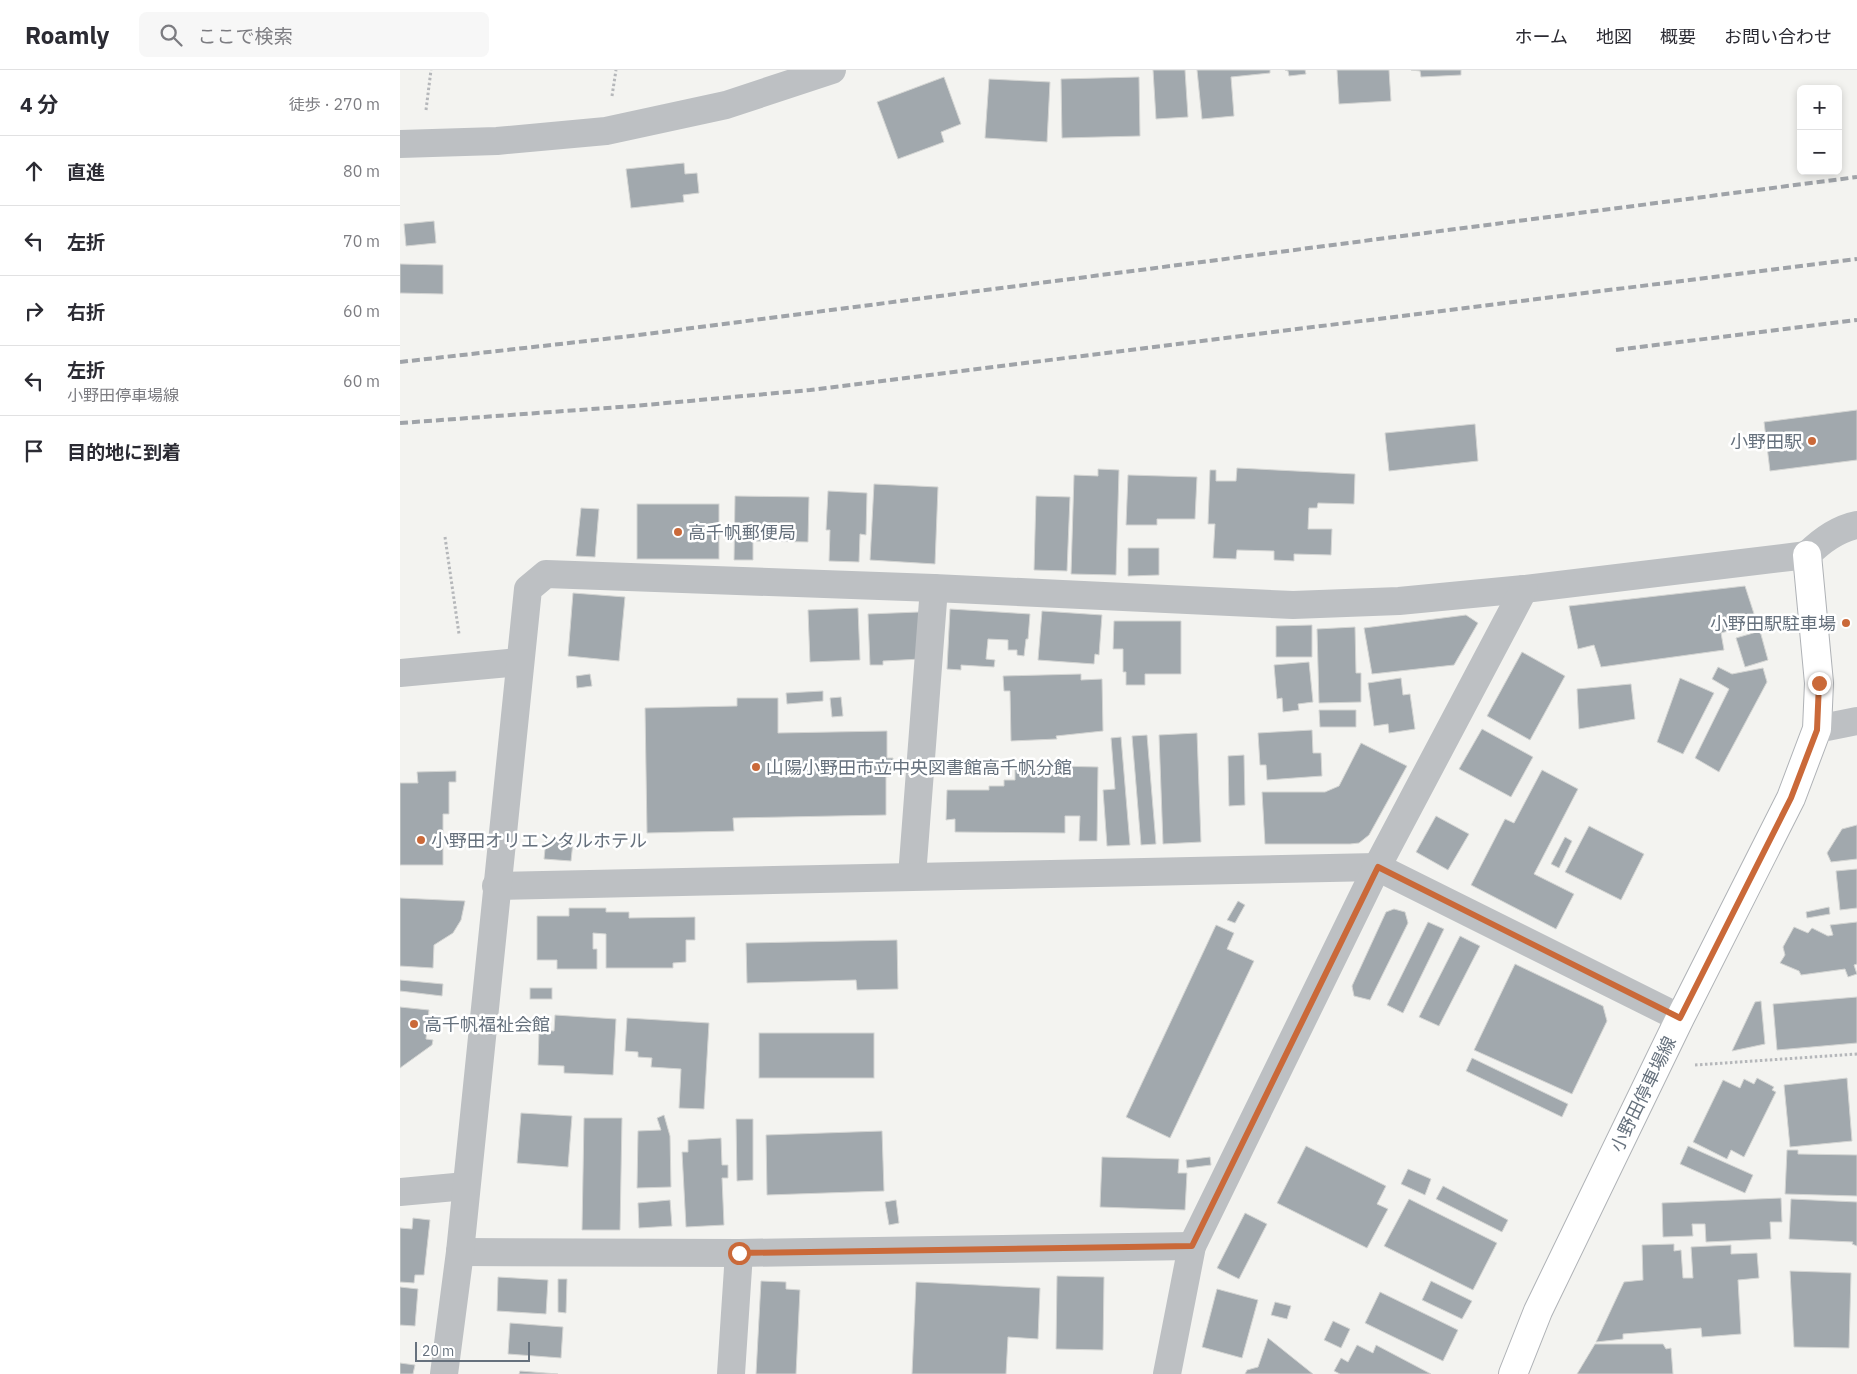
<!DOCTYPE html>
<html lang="ja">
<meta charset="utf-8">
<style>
:root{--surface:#fff;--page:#f7f7f7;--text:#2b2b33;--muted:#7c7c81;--line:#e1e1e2}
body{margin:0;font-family:"IBM Plex Sans","Noto Sans JP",sans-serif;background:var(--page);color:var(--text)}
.controls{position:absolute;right:15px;top:15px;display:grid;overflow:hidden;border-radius:8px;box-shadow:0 2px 8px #0003}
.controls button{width:45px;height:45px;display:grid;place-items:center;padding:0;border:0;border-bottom:1px solid var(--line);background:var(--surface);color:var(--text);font:25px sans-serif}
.scale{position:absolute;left:15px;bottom:12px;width:115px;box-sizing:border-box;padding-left:5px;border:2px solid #66717d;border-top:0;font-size:14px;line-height:18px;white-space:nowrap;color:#66717d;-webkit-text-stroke:4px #fff;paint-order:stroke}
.stop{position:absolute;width:15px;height:15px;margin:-11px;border:4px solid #ca6939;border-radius:50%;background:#fff}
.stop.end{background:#ca6939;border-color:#fff;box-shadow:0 1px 5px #0008}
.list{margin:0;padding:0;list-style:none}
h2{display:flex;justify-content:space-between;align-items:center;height:65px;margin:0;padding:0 20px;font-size:21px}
h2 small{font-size:16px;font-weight:400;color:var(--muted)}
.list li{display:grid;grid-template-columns:32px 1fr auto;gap:15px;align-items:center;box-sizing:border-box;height:70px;padding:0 20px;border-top:1px solid var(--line)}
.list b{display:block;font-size:19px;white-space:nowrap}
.list p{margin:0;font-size:16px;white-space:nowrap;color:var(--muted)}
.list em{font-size:16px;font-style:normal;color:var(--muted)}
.icon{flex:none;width:28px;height:28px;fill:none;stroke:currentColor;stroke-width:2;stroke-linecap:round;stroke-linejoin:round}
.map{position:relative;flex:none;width:1457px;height:1304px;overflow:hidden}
header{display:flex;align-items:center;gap:30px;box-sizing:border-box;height:70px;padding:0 25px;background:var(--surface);border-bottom:1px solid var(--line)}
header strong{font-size:24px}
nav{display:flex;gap:28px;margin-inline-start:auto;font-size:18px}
.search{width:350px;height:45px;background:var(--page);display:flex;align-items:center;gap:12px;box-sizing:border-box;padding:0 18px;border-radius:8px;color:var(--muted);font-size:19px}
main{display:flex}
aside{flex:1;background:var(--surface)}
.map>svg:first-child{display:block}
.building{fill:#a1a8ad;stroke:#d4d5d3}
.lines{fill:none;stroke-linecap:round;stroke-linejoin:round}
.major-casing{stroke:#afb2b6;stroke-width:30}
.path{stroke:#b5b7ba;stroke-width:3;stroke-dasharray:2.5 2.5;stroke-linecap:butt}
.minor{stroke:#bdc0c3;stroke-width:28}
.major{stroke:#fff;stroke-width:28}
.rail{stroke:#9fa3a8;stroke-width:4;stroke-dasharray:8 4;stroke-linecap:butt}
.route{stroke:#ca6939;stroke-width:6}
.poi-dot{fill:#ca6939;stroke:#fff;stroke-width:2}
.labels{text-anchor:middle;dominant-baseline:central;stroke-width:5;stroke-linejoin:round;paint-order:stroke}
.poi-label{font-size:18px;fill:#66717d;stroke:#fff;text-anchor:start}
.street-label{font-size:18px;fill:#66717d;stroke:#fff}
</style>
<header>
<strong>Roamly</strong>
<div class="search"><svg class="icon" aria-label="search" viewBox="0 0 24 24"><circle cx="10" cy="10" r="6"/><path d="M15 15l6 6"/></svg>ここで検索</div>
<nav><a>ホーム</a><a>地図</a><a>概要</a><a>お問い合わせ</a></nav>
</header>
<main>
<aside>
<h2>4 分<small>徒歩 · 270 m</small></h2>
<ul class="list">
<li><svg class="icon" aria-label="ahead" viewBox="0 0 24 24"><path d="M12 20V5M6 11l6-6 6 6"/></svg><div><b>直進</b></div><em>80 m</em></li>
<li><svg class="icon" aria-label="left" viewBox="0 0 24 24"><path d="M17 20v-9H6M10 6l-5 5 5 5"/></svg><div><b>左折</b></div><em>70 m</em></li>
<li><svg class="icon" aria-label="right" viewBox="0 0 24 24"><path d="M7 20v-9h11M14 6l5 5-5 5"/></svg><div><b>右折</b></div><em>60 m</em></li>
<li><svg class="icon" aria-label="left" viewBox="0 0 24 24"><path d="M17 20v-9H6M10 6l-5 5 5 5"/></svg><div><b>左折</b><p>小野田停車場線</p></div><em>60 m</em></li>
<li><svg class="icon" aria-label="arrive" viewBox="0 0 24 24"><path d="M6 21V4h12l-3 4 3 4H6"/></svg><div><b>目的地に到着</b></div></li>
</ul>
</aside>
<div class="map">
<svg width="1457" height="1304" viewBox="0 0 1457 1304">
<rect width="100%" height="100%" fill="#f3f3f0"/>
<!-- building -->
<g class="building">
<polygon points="753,0 785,0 788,47 756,49"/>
<polygon points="797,0 870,0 870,3 831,7 834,46 802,49"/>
<polygon points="885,0 905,0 906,4 889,6 888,1"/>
<polygon points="937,0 989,0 991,31 939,34"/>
<polygon points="1011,0 1061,0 1061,5 1021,7 1020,1"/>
<polygon points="544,7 561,54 541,62 544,72 498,89 477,32"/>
<polygon points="739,7 740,66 662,68 661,9"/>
<polygon points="589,9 650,12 647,72 585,68"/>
<polygon points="284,93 285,104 297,103 299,123 283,125 284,132 231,138 226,99"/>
<polygon points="34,151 36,173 6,176 4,154"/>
<polygon points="0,194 43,195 43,224 0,223"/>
<polygon points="1457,340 1457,390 1370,401 1364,352"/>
<polygon points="1075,354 1078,391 989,401 985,363"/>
<polygon points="837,398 955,404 954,434 918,433 917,438 909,438 908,459 932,459 931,485 894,484 894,491 874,490 874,481 837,480 836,489 813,488 815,454 808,454 810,400 816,400 816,411 836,411"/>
<polygon points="698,399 719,400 716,505 671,504 674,405 698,406"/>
<polygon points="728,405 797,407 795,449 757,449 757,455 726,455"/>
<polygon points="474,414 538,417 535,494 470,490"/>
<polygon points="428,421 467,423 466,465 460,464 459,492 429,491 430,460 426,460"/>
<polygon points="335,426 409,427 408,472 353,471 353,490 334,490"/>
<polygon points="636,426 670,427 667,501 634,500"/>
<rect x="237" y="434" width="82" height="55"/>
<polygon points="181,438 199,439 195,487 176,486"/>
<polygon points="728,478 759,478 759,505 728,506"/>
<polygon points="1345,516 1357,553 1321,563 1324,580 1201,597 1194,575 1178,579 1169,536"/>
<polygon points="173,523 225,527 219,591 168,586"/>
<polygon points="458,538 460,590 410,592 408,540"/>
<polygon points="550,539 630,544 628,569 626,569 624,586 617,585 617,580 608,580 608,570 588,569 586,589 595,590 594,597 561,595 561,600 547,599"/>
<polygon points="642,541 702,545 699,585 695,584 694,594 638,590"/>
<polygon points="519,542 521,589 483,591 483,595 470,595 468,544"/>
<polygon points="1066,545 1078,553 1054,595 972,604 964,558"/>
<polygon points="714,551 781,551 781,604 745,604 745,615 726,615 726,602 723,602 723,579 713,579"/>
<polygon points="912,555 912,587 876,587 876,556"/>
<polygon points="955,557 956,603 961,603 961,632 919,633 917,559"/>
<polygon points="1360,561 1368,590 1345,597 1336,568"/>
<polygon points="1122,582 1165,606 1130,670 1087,646"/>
<polygon points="909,592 913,632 898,634 899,640 883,642 882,628 877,629 874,595"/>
<polygon points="1318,597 1332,604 1363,598 1367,612 1319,702 1295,688 1329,619 1312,609"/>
<polygon points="190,604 192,616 177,618 176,606"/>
<polygon points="681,604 681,610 702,609 703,661 656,666 657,669 611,671 610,621 604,621 603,606"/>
<polygon points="1001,608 1003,625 1010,624 1015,659 989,663 988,654 974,656 968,613"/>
<polygon points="1280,608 1314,623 1283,684 1257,672"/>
<polygon points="1231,614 1235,649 1179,659 1177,619"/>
<polygon points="423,621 423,631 387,634 386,623"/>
<polygon points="441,627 443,646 432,647 430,628"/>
<polygon points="337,628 378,628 378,663 487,661 487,688 493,688 493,706 486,707 486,745 333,748 334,761 247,763 245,638 337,636"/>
<polygon points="919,640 956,640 956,657 920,657"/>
<polygon points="1082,659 1133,687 1111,727 1059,699"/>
<polygon points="912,660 913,683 921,683 922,706 867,710 866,695 860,695 858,663"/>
<polygon points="797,663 801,772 763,774 759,665"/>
<polygon points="747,665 756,774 741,775 732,666"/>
<polygon points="721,667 730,775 707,776 703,720 715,719 711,668"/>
<polygon points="961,673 1007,696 969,765 959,773 950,774 865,774 862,722 925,722 939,716"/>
<polygon points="844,685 845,735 829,736 828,686"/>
<polygon points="615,695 698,697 697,771 679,771 680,746 665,746 665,763 555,762 555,749 546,750 547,720 589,720 589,716 604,716 604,710 615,710"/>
<polygon points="1142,700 1178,719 1134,804 1174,824 1156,859 1071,815 1105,749 1114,753"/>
<polygon points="56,701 56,712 49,712 49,744 43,744 43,795 0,795 0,713 18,713 17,702"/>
<polygon points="1036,746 1069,764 1048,800 1016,782"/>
<polygon points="1457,755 1457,789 1431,792 1427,783 1442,759"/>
<polygon points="1189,756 1244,784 1221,830 1165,802"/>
<polygon points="1165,767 1172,771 1159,798 1151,794"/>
<polygon points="146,769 173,772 171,791 144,789"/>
<polygon points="1457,799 1457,838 1440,840 1436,801"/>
<polygon points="0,828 65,831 61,850 53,863 34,875 33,898 0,896"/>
<polygon points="838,831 845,835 835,853 827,850"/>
<polygon points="1429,837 1430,844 1407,848 1406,842"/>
<polygon points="169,838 206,838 206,842 229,842 229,848 295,847 295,870 286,870 286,892 273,893 273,898 206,898 206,864 193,863 193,879 197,879 197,899 157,899 157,890 137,890 137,846 169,846"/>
<polygon points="994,839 1005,842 1008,853 970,930 954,926 952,916 986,842"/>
<polygon points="1028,852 1044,859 1003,943 987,935"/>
<polygon points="1457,852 1457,894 1454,895 1457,904 1448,907 1445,899 1401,905 1399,901 1380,893 1385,885 1383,877 1394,857 1408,863 1412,858 1428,866 1433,865 1430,855"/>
<polygon points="816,855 834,863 827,879 854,891 770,1068 726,1047"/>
<polygon points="1060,866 1080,876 1039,956 1019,947"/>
<polygon points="497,870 498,919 457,920 456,910 347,913 346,873"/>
<polygon points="1115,894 1203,936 1207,951 1172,1024 1074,980"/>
<polygon points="0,910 43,914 42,926 0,921"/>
<rect x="130" y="918" width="22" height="11"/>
<polygon points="1457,927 1457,973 1377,980 1373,934"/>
<polygon points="1361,931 1365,974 1332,981 1355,932"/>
<polygon points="0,937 29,940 26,969 33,970 32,975 0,998"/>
<polygon points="155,945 216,949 213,1005 164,1003 164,996 138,995 139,960 154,961"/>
<polygon points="227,948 309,953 304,1039 279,1038 281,999 251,997 252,988 238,987 238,982 225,981"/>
<rect x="359" y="963" width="115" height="45"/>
<polygon points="1072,988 1168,1034 1162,1047 1066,1001"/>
<polygon points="1357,1008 1374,1017 1372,1020 1376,1022 1344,1087 1331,1080 1327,1089 1293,1072 1323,1010 1340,1018 1344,1009 1354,1014"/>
<polygon points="1447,1008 1452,1071 1390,1077 1384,1015"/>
<polygon points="121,1043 172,1046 168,1097 117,1093"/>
<polygon points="264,1045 270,1066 271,1117 237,1118 238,1061 261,1060 257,1048"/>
<polygon points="184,1048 222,1048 220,1160 182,1160"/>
<polygon points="336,1049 353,1049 353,1110 337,1111"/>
<polygon points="482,1061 484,1121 367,1125 366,1065"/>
<polygon points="321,1068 322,1095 328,1095 328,1108 322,1108 324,1155 286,1157 282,1082 288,1082 288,1070"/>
<polygon points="906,1076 986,1116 977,1134 988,1139 967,1178 877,1133"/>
<polygon points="1288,1076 1353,1105 1345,1123 1280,1094"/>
<polygon points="1387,1080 1398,1080 1398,1084 1457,1085 1457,1126 1385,1124"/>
<polygon points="702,1087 779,1089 778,1103 787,1103 785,1140 700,1137"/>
<polygon points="810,1087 811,1095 787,1098 786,1090"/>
<polygon points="1008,1099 1031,1109 1025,1125 1001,1114"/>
<polygon points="1043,1116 1108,1150 1102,1162 1036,1129"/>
<polygon points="1381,1128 1382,1152 1370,1152 1371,1169 1306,1172 1305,1154 1292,1154 1293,1166 1263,1167 1262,1133"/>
<polygon points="1009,1129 1097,1173 1073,1220 984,1176"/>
<polygon points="1391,1129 1457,1132 1457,1176 1452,1174 1453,1172 1389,1169"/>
<polygon points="270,1130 272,1156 239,1158 238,1133"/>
<polygon points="496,1130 499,1153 489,1155 485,1132"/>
<polygon points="845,1143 867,1154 839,1209 817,1198"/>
<polygon points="13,1148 30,1150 24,1205 15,1205 14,1213 0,1212 0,1158 12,1159"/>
<polygon points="1274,1174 1274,1181 1281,1180 1283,1208 1293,1208 1291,1177 1331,1175 1331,1184 1357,1183 1359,1208 1338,1210 1341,1264 1302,1267 1301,1258 1223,1264 1223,1269 1196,1272 1224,1212 1243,1210 1242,1175"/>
<polygon points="1390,1201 1451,1203 1449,1278 1394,1277"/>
<polygon points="657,1206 704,1207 703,1280 656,1279"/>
<polygon points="98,1207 148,1210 146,1244 97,1241"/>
<polygon points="158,1209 167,1209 166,1243 158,1242"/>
<polygon points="361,1211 386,1212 386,1219 400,1220 396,1304 356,1304"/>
<polygon points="1031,1211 1072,1231 1062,1249 1022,1230"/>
<polygon points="516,1212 640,1218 638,1269 608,1267 606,1304 512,1304"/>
<polygon points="0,1217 18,1219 15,1256 0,1255"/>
<polygon points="817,1219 858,1230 842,1288 802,1277"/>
<polygon points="980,1222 1058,1260 1043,1291 965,1253"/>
<polygon points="875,1232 891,1236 887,1249 871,1245"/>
<polygon points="933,1251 950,1259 941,1278 924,1270"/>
<polygon points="110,1253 163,1257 161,1288 108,1284"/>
<polygon points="868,1268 913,1304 845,1304 847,1300 858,1297"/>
<polygon points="1195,1274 1263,1274 1266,1279 1271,1278 1273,1304 1177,1304"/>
<polygon points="957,1275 973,1283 976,1275 1031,1304 940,1304 934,1301 941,1288 948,1292"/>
<polygon points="0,1293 15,1295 13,1304 0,1304"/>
<polygon points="120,1301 158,1304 119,1304"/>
</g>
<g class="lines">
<!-- major casing -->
<g class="major-casing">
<polyline id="major" points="1113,1304 1138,1241 1280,948 1391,728 1417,659 1419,613 1407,485"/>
</g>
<!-- path -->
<g class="path">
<polyline points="212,26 216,0"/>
<polyline points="26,40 31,0"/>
<polyline points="45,467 59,564"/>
<polyline points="1295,995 1457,984"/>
</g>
<!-- minor -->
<g class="minor">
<polyline points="0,74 97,71 206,61 326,35 432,0"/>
<polyline points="0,603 120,592"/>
<polyline points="1417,659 1457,651"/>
<polyline points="512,806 534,518"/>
<polyline points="96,816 977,797 1280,948"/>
<polyline points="0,1122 66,1116"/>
<polyline points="60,1182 339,1183 792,1176"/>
<path d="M44,1304L60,1182L128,519L146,504L534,518L893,535L999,531L1124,519L1407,485C1421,471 1437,459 1457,455"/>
<polyline points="331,1304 339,1183"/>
<polyline points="767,1304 792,1176 977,797 1124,519"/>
</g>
<!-- major -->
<use href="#major" class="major"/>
<!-- rail -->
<g class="rail">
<polyline points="1216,280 1457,250"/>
<polyline points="0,292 231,266 1457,107"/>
<polyline points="0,353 234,336 410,320 1457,189"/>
</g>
</g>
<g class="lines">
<!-- route -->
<polyline class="route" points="339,1183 792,1176 978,797 1280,948 1391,728 1417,660 1419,613"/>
</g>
<!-- markers -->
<g class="poi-dot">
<circle cx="1412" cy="371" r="5"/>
<circle cx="278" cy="462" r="5"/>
<circle cx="1446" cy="553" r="5"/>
<circle cx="356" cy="697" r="5"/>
<circle cx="21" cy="770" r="5"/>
<circle cx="14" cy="954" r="5"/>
</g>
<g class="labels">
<!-- poi labels -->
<g class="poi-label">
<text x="1402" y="371" text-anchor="end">小野田駅</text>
<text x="288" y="462">高千帆郵便局</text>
<text x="1436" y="553" text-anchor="end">小野田駅駐車場</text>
<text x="366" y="697">山陽小野田市立中央図書館高千帆分館</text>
<text x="31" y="770">小野田オリエンタルホテル</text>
<text x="24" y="954">高千帆福祉会館</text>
</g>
<!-- street labels -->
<g class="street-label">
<text transform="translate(1243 1024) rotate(-64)">小野田停車場線</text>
</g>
</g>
</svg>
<div class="controls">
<button>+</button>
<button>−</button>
</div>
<div class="scale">20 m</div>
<div class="stop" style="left:339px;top:1183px"></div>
<div class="stop end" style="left:1419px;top:613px"></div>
</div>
</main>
